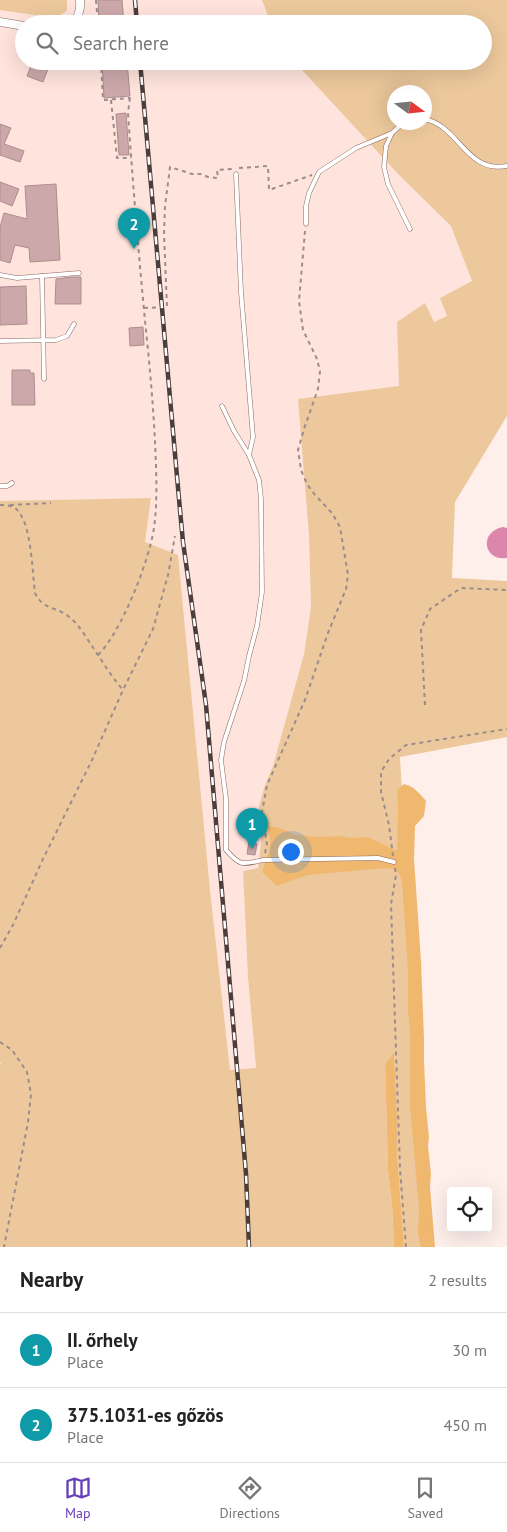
<!DOCTYPE html>
<meta charset="utf-8">
<style>
:root{--surface:#fff;--page:#f6f6f6;--text:#222;--muted:#767676;--line:#e0e0e0;--accent:#683fb8}
body{margin:0;font-family:"PT Sans",sans-serif;background:var(--page);color:var(--text)}
.controls{position:absolute;right:15px;bottom:15px;display:grid;overflow:hidden;border-radius:5px;box-shadow:0 5px 20px #0002}
.controls button{width:45px;height:45px;display:grid;place-items:center;padding:0;border:0;border-bottom:1px solid var(--line);background:var(--surface);color:var(--text);font:25px sans-serif}
.compass{position:absolute;left:387px;top:85px;width:45px;height:45px;border-radius:50%;background:var(--surface);box-shadow:0 5px 20px #0002;rotate:105deg}
.you{position:absolute;left:290px;top:851px;width:18px;height:18px;margin:-12px;border:4px solid #fff;border-radius:50%;background:#1a73e8;box-shadow:0 0 0 8px #1a73e833}
.badge{display:grid;place-items:center;width:32px;height:32px;border-radius:50%;background:var(--accent);color:#fff;font-size:16px;font-weight:700}
.pin{position:absolute;translate:-50% -41px;filter:drop-shadow(0 1px 2px #0008)}
.pin::after{content:'';position:absolute;top:26px;width:18px;height:15px;background:inherit;clip-path:polygon(0 0,100% 0,50% 100%)}
.list{margin:0;padding:0;list-style:none}
h2{display:flex;justify-content:space-between;align-items:center;height:65px;margin:0;padding:0 20px;font-size:21px}
h2 small{font-size:16px;font-weight:400;color:var(--muted)}
.list li{display:grid;grid-template-columns:32px 1fr auto;gap:15px;align-items:center;box-sizing:border-box;height:75px;padding:0 20px;border-top:1px solid var(--line)}
.list b{display:block;font-size:19px;white-space:nowrap}
.list p{margin:0;font-size:16px;white-space:nowrap;color:var(--muted)}
.list em{font-size:16px;font-style:normal;color:var(--muted)}
.icon{flex:none;width:28px;height:28px;fill:none;stroke:currentColor;stroke-width:2;stroke-linecap:round;stroke-linejoin:round}
.map{position:relative;flex:none;width:507px;height:1247px;overflow:hidden}
.search{position:absolute;background:var(--surface);box-shadow:0 5px 20px #0002;left:15px;right:15px;top:15px;height:55px;display:flex;align-items:center;gap:12px;box-sizing:border-box;padding:0 18px;border-radius:28px;color:var(--muted);font-size:19px}
.sheet{height:215px;background:var(--surface)}
nav{display:flex;justify-content:space-around;align-items:center;box-sizing:border-box;height:70px;border-top:1px solid var(--line);background:var(--surface);font-size:14px;color:var(--muted)}
nav a{display:grid;justify-items:center;gap:2px}
nav .on{color:var(--accent)}
.map>svg:first-child{display:block}
.built{fill:#ffe4dd}
.green{fill:#ecc89c;fill-rule:evenodd}
.forest{fill:#f0b86f}
.water{fill:#db86aa}
.building{fill:#cca8ab;stroke:#ae8c8e}
.lines{fill:none;stroke-linecap:round;stroke-linejoin:round}
.service-casing{stroke:#886962;stroke-width:5}
.minor-casing{stroke:#886962;stroke-width:9}
.path{stroke:#9b8d89;stroke-width:2;stroke-dasharray:4 4;stroke-linecap:butt}
.service{stroke:#fff;stroke-width:4}
.minor{stroke:#fff;stroke-width:8}
.rail-casing{stroke:#4c3d3a;stroke-width:4.5}
.rail{stroke:#fff;stroke-width:2.5;stroke-dasharray:8;stroke-linecap:butt}
</style>
<div class="map">
<svg width="507" height="1247" viewBox="0 0 507 1247">
<rect width="100%" height="100%" fill="#feefeb"/>
<!-- built -->
<polygon class="built" points="0,0 262,0 271,24 24,24 24,61 296,61 301,69 398,174 452,226 472,281 440,298 447,316 434,323 425,303 397,322 400,386 309,535 311,607 304,654 273,766 264,788 259,806 262,834 258,868 243,871 248,977 256,1068 230,1070 210,890 145,542 151,498 0,501"/>
<!-- green -->
<g class="green">
<polygon points="0,0 67,0 67,10 64,13 55,18 0,10"/>
<path d="M262,0H507V416L455,502L452,578L507,581V737L400,757L428,1247H404L397,1152V1112L394,1054L385,1064L388,1171L392,1204L394,1247H0V1065L1,1064L0,1062V501L151,498L145,542L178,555L210,890L230,1070L256,1068L248,977L243,871L258,868L262,834L259,806L264,788L273,766L304,654L311,607L309,535L298,399L399,386L397,322L425,303L434,322L447,316L440,298L472,281L451,226L398,174L301,69L296,61H483V24H271ZM394,92H424V122H394Z"/>
</g>
<!-- forest -->
<g class="forest">
<path d="M404,784C415,787 419,793 426,801L424,816L415,826L414,859L421,961L424,1039V1061L426,1107L429,1137L428,1146L431,1174L430,1187L435,1247H421L418,1234L419,1209L410,1105V1031L408,1010V970L402,881L399,873L393,869L386,868L307,875L277,886L262,872C268,851 274,848 267,826L280,828L293,834L305,836L316,837L339,836L350,838L368,837L397,851L398,809L397,790Z"/>
<polygon points="394,1053 397,1112 397,1152 404,1247 394,1247 392,1204 388,1171 385,1064"/>
</g>
<!-- water -->
<path class="water" d="M503,527L507,528V558C484,562 478,532 503,527Z"/>
<!-- building -->
<g class="building">
<polygon points="98,0 122,0 124,24 99,24"/>
<polygon points="33,61 51,61 43,82 27,76"/>
<polygon points="102,61 127,61 130,96 104,98"/>
<polygon points="126,113 129,155 119,155 116,114"/>
<polygon points="0,124 11,128 4,144 24,151 20,162 0,155"/>
<polygon points="0,182 19,189 12,206 0,201"/>
<polygon points="56,184 60,260 30,262 29,248 15,245 10,263 0,260 0,227 4,213 27,219 25,186"/>
<polygon points="71,277 81,277 81,304 55,304 56,279"/>
<polygon points="26,286 27,324 0,325 0,287"/>
<polygon points="143,327 144,345 130,346 129,328"/>
<polygon points="12,370 30,370 30,373 34,373 35,405 12,405"/>
<polygon points="249,842 257,844 255,855 247,854"/>
</g>
<g class="lines">
<!-- service casing -->
<g class="service-casing">
<g id="service">
<path d="M424,119C459,125 466,174 507,166"/>
<polyline points="404,122 392,133 386,146 384,167 388,184 410,229"/>
<polyline points="236,174 241,292 253,437 249,455"/>
<polyline points="306,224 306,206 309,193 319,172 356,148 392,133"/>
<polyline points="0,275 17,278 79,273"/>
<polyline points="42,276 44,379"/>
<polyline points="0,341 56,340 67,336 74,324"/>
<path d="M222,406L234,431L249,455L259,480L261,499L262,592L257,626L249,656L244,681L224,742L221,760L226,799V850C240,866 242,865 263,860L378,858L394,862"/>
<polyline points="0,486 7,486 12,483"/>
</g>
</g>
<!-- minor casing -->
<g class="minor-casing">
<g id="minor">
<polyline points="0,22 24,26"/>
<path d="M72,24C79,17 81,10 80,0"/>
</g>
</g>
<!-- path -->
<g class="path">
<polyline points="96,0 98,24"/>
<polyline points="101,61 103,100 130,98"/>
<polyline points="111,100 117,158 131,158"/>
<polyline points="239,168 268,166 269,190 312,175"/>
<polyline points="144,308 167,307 164,234 165,206 170,167 192,174 201,174 208,177 218,178 217,170 232,169"/>
<path d="M0,505C5,505 11,505 15,508C32,521 32,571 35,593C43,610 55,606 68,616C78,623 85,636 92,646C102,661 111,676 123,690"/>
<polyline points="10,505 51,503"/>
<path d="M98,655C122,631 149,561 154,528C158,499 156,469 155,441C153,404 150,368 146,331C139,259 133,186 128,113L130,97"/>
<polyline points="425,705 421,630 430,609 461,588 507,590"/>
<polyline points="265,853 267,844 262,812 267,785 305,700 328,633 346,589 348,575 340,527 332,513 315,495 307,484 301,470 298,450 304,429 318,389 320,371 317,359 303,330 299,301 305,231"/>
<polyline points="393,856 389,825 381,792 381,772 389,759 406,745 507,729"/>
<polyline points="395,868 396,875 391,904 400,1169 406,1247"/>
<polyline points="0,948 13,925 43,859 92,760 123,690 153,629 168,575 175,536"/>
<polyline points="0,1042 12,1050 27,1072 31,1094 28,1122 4,1247"/>
</g>
<!-- service -->
<use href="#service" class="service"/>
<!-- minor -->
<use href="#minor" class="minor"/>
<!-- rail casing -->
<g class="rail-casing">
<g id="rail">
<polyline points="135,0 137,24"/>
<polyline points="140,61 179,499 183,542 206,705 246,1174 249,1247"/>
</g>
</g>
<!-- rail -->
<use href="#rail" class="rail"/>
</g>
</svg>
<div class="controls">
<button><svg class="icon" aria-label="locate" viewBox="0 0 24 24"><circle cx="12" cy="12" r="6"/><path d="M12 2v4M12 18v4M2 12h4M18 12h4"/></svg></button>
</div>
<svg class="compass" viewBox="-18 -18 36 36"><path d="M0-13l5 13h-10z" fill="#e53935"/><path d="M0 13l5-13h-10z" fill="#767676"/></svg>
<div class="you"></div>
<div class="pin badge" style="left:252px;top:849px;background:#0f9aa8">1</div>
<div class="pin badge" style="left:134px;top:249px;background:#0f9aa8">2</div>
<div class="search"><svg class="icon" aria-label="search" viewBox="0 0 24 24"><circle cx="10" cy="10" r="6"/><path d="M15 15l6 6"/></svg>Search here</div>
</div>
<section class="sheet">
<h2>Nearby<small>2 results</small></h2>
<ul class="list">
<li><span class="badge" style="background:#0f9aa8">1</span><div><b>II. őrhely</b><p>Place</p></div><em>30 m</em></li>
<li><span class="badge" style="background:#0f9aa8">2</span><div><b>375.1031-es gőzös</b><p>Place</p></div><em>450 m</em></li>
</ul>
</section>
<nav>
<a class="on"><svg class="icon" aria-label="map" viewBox="0 0 24 24"><path d="M3 6l6-2 6 2 6-2v14l-6 2-6-2-6 2zM9 4v14M15 6v14"/></svg>Map</a>
<a><svg class="icon" aria-label="directions" viewBox="0 0 24 24"><path d="M12 3l9 9-9 9-9-9zM9 14v-3h6M13 9l2 2-2 2"/></svg>Directions</a>
<a><svg class="icon" aria-label="saved" viewBox="0 0 24 24"><path d="M7 4h10v16l-5-4-5 4z"/></svg>Saved</a>
</nav>
